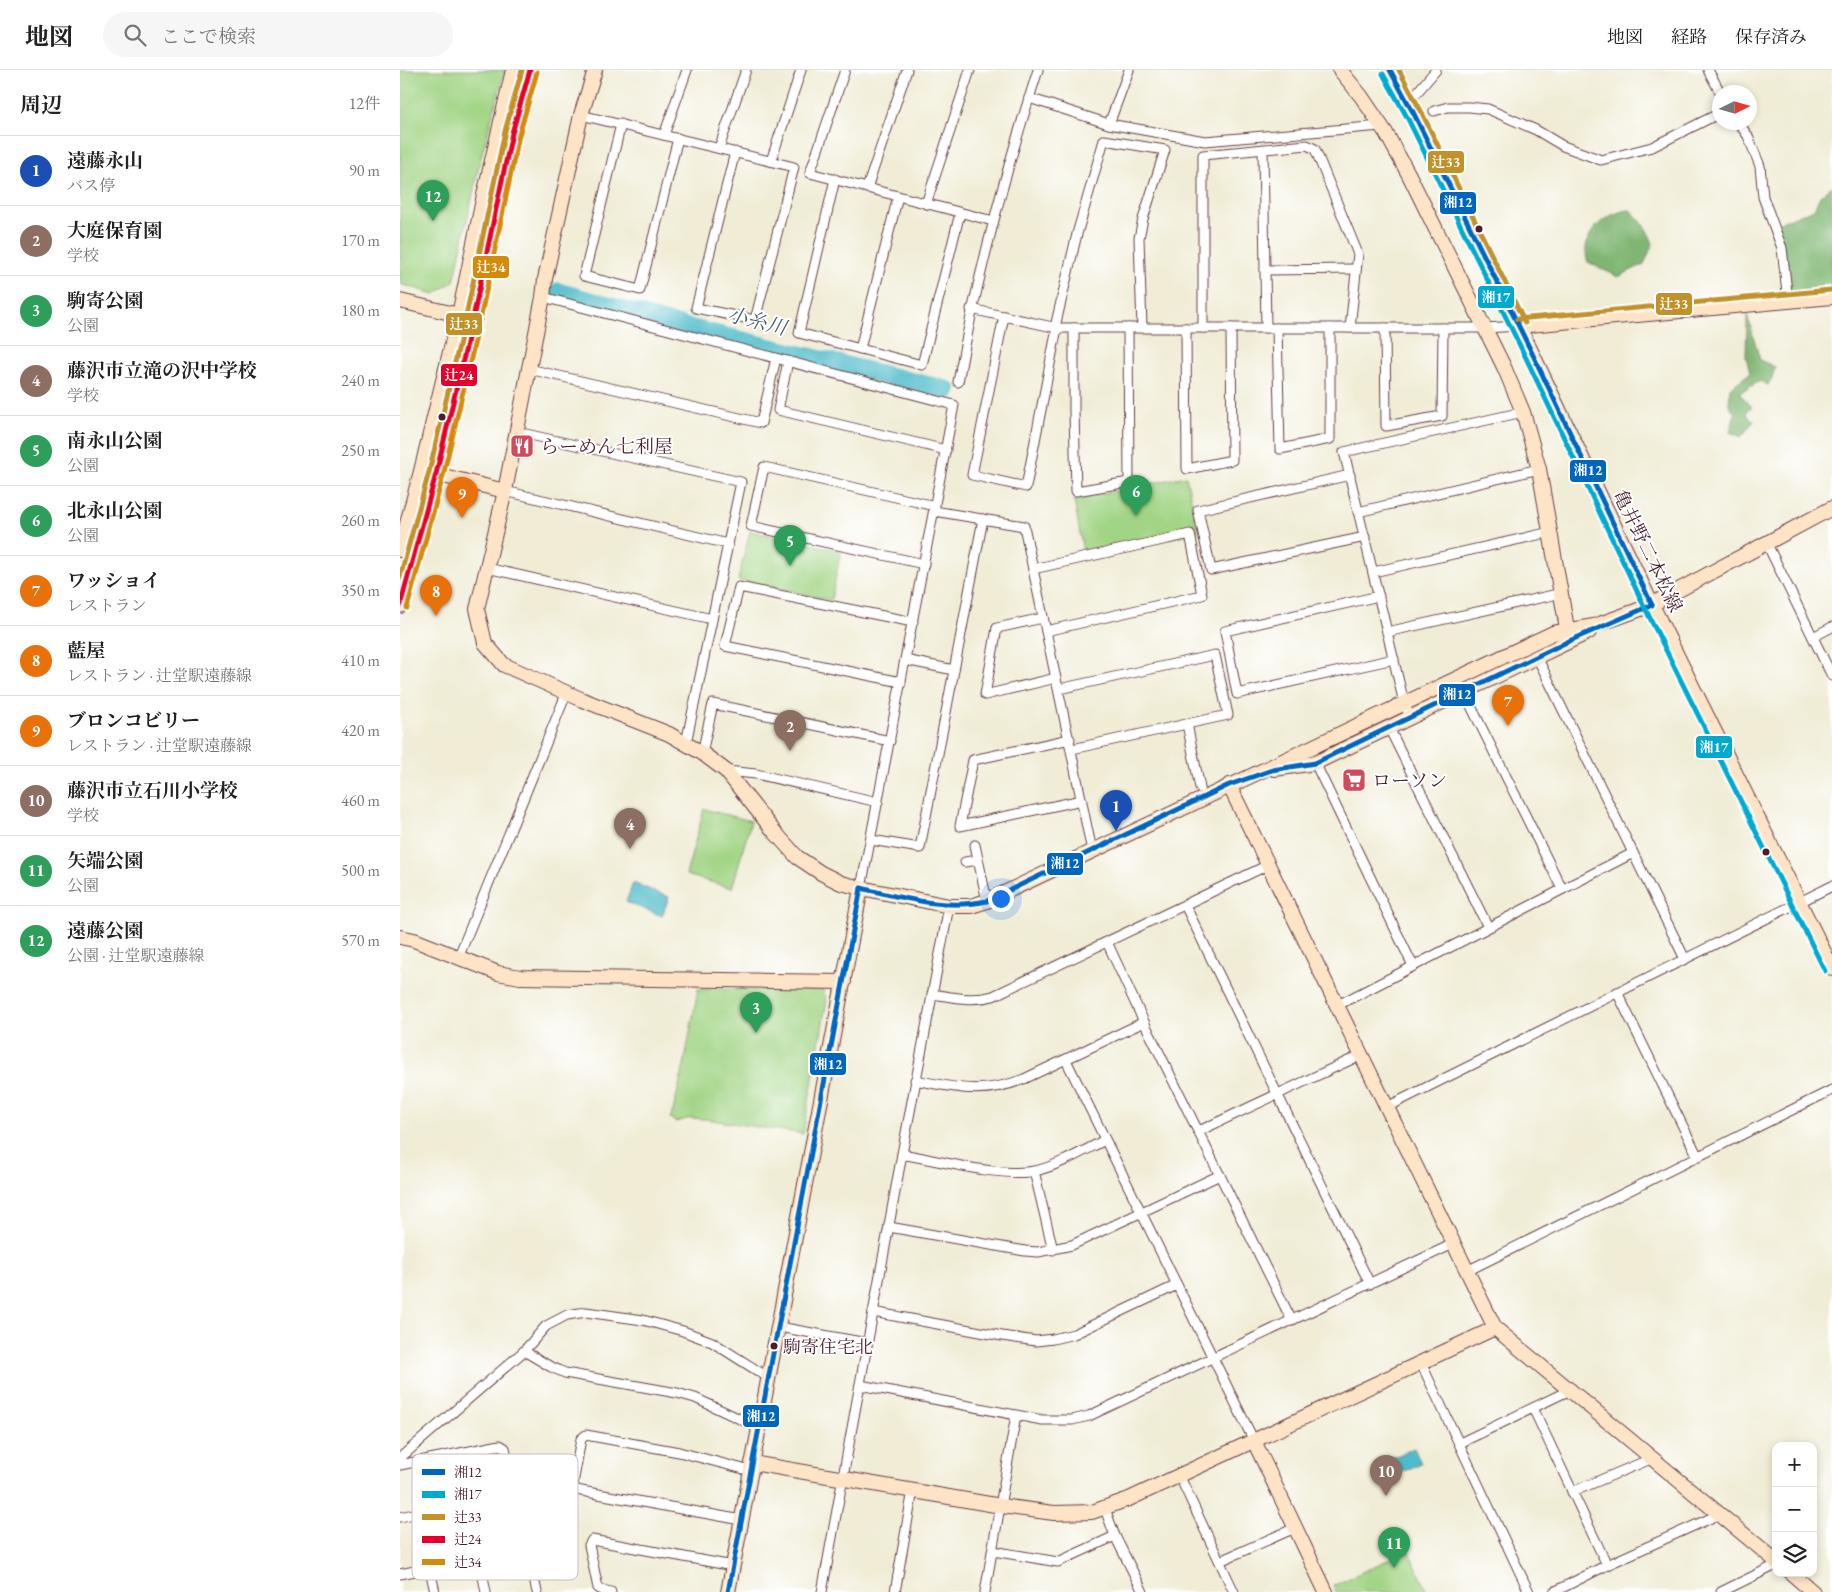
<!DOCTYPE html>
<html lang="ja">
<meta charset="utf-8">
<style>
:root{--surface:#fff;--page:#f6f6f6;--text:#222;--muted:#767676;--line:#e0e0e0;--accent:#d1495b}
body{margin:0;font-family:"EB Garamond","Noto Serif JP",serif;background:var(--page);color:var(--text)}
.controls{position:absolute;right:15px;bottom:15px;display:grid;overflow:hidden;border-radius:10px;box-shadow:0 2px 8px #0003}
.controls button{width:45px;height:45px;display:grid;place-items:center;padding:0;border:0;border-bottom:1px solid var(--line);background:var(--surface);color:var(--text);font:25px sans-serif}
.compass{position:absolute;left:1312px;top:15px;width:45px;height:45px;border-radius:50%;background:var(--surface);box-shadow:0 2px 8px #0003;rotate:85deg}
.you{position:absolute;left:600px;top:828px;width:18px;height:18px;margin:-12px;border:4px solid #fff;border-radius:50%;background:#1a73e8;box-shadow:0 0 0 8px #1a73e833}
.badge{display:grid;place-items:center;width:32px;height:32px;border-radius:50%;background:var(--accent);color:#fff;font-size:16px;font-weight:700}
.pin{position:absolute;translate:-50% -41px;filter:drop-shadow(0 1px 2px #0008)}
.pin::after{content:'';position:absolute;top:26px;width:18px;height:15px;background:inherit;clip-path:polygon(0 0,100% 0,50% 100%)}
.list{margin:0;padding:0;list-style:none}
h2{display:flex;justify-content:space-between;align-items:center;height:65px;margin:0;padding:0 20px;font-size:21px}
h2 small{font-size:16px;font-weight:400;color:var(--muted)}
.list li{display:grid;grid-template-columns:32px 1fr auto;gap:15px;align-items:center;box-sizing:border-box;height:70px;padding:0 20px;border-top:1px solid var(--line)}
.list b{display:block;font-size:19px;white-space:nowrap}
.list p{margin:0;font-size:16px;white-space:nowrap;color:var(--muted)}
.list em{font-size:16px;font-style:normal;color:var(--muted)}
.icon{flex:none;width:28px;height:28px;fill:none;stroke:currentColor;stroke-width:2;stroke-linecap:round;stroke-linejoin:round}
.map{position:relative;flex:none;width:1432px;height:1522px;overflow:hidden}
header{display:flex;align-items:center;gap:30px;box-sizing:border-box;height:70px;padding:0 25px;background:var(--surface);border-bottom:1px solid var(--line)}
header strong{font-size:24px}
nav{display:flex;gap:28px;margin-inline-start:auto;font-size:18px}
.search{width:350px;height:45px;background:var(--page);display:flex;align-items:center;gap:12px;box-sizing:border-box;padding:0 18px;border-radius:28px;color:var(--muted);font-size:19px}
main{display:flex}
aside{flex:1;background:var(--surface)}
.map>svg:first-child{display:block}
.green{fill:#a1d484;stroke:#767a58}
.forest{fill:#80b672;stroke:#656a4e}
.water{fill:#50bccb;stroke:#4d6e7b}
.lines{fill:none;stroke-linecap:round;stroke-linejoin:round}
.river{stroke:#50bccb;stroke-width:19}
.street-casing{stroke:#633e44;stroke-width:11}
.secondary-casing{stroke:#633e44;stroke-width:16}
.street{stroke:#fff;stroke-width:9}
.secondary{stroke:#fee4c6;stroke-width:14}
.bus-1-casing{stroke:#fff;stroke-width:9}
.bus-2-casing{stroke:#fff;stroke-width:9}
.bus-3-casing{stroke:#fff;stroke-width:9}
.bus-4-casing{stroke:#fff;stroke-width:9}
.bus-5-casing{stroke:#fff;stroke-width:9}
.bus-1{stroke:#0065bd;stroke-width:5}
.bus-2{stroke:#00a9ce;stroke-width:5}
.bus-3{stroke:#c29129;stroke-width:5}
.bus-4{stroke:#e4002b;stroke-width:5}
.bus-5{stroke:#d48b09;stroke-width:5}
.bus-dot{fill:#4a1f2b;stroke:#fff;stroke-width:2}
.labels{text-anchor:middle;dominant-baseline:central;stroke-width:4;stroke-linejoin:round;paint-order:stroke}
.bus-label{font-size:18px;fill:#4a1f2b;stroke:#fff;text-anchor:start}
.poi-label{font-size:19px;fill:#4a1f2b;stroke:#fff;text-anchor:start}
.street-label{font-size:19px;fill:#4a1f2b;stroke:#fff}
.water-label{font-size:20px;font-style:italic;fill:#4c5e6b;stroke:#fff}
.key{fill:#fff;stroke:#c9bcbf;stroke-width:1}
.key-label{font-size:14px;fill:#4a1f2b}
.line-badge{stroke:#fff;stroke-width:2}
.badge-label{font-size:14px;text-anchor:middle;font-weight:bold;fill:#fff}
</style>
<header>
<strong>地図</strong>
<div class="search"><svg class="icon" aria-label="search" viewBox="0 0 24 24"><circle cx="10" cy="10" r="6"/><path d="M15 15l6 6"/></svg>ここで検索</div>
<nav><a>地図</a><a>経路</a><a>保存済み</a></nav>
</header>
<main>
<aside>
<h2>周辺<small>12件</small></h2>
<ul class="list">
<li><span class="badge" style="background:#1a4fb4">1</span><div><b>遠藤永山</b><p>バス停</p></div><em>90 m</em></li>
<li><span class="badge" style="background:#8d6e63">2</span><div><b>大庭保育園</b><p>学校</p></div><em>170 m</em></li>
<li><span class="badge" style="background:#2e9e5b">3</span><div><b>駒寄公園</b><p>公園</p></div><em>180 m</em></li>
<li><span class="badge" style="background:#8d6e63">4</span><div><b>藤沢市立滝の沢中学校</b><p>学校</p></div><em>240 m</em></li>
<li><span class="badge" style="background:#2e9e5b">5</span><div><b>南永山公園</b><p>公園</p></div><em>250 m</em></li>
<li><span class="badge" style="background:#2e9e5b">6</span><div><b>北永山公園</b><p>公園</p></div><em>260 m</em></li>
<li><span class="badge" style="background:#e8710a">7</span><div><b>ワッショイ</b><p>レストラン</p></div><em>350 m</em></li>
<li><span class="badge" style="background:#e8710a">8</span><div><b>藍屋</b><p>レストラン · 辻堂駅遠藤線</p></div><em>410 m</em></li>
<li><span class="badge" style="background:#e8710a">9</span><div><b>ブロンコビリー</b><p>レストラン · 辻堂駅遠藤線</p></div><em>420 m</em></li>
<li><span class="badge" style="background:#8d6e63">10</span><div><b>藤沢市立石川小学校</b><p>学校</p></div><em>460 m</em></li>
<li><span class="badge" style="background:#2e9e5b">11</span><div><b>矢端公園</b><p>公園</p></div><em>500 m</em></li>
<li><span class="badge" style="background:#2e9e5b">12</span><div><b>遠藤公園</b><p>公園 · 辻堂駅遠藤線</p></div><em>570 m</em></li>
</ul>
</aside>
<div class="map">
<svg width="1432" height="1522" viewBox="0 0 1432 1522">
<rect width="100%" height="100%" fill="#fff"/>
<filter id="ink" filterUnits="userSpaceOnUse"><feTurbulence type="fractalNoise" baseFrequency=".02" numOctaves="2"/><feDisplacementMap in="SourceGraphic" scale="10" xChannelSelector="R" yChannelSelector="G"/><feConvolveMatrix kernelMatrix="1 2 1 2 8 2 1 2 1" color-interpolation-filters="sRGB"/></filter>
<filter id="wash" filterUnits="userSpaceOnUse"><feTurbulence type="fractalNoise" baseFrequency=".0096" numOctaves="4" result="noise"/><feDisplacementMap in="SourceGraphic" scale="20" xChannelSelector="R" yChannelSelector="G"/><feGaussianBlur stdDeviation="1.12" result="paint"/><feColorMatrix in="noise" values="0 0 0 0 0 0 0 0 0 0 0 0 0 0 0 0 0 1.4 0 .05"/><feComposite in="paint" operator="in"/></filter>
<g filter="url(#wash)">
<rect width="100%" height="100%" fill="#f0ecd5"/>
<!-- green -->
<g class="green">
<polygon points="0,0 105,0 80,91 54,211 35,224 0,214"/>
<polygon points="786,406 798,462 684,487 674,430"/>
<polygon points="350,461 441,481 431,530 338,510"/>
<polygon points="304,739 351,751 332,818 286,805"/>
<polygon points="298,919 423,920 427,930 403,1064 305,1049 291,1048 275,1052 270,1048 273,1041 284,995"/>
<polygon points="1008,1480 1028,1522 936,1522 933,1516"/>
</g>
<!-- forest -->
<g class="forest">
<polygon points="1432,116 1432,221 1392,226 1375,154 1414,139 1420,126"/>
<path d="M1230,140C1241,150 1248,160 1253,174L1244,194L1218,207L1188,192C1178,166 1205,142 1230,140Z"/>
<polygon points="1347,244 1360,290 1375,297 1372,308 1368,315 1360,311 1339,323 1352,337 1346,343 1354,351 1341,367 1330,362 1335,344 1329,335 1330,318 1350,303 1346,286"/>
</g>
<!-- water -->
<g class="water">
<polygon points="233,813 269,827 262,846 226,832"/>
<polygon points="1014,1378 1021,1393 986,1410 979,1394"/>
</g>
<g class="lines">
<!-- river -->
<polyline class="river" points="158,222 264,252 547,320"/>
</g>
</g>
<g filter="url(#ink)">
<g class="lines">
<!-- street casing -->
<g class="street-casing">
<g id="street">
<polyline points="445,0 410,103 593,151"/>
<polyline points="1308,0 1320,22"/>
<polyline points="629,28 709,54 805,71 981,56"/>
<polyline points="1008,33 1036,0"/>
<polyline points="1034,41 1048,37 1069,37 1088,39 1136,60 1163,76 1201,90 1252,77 1320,43"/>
<polyline points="181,45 394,97 355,250 296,238 335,82"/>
<polyline points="1338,52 1348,66 1360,96 1363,127 1382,178 1388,231"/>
<polyline points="221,54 184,206 240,220 278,68"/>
<polyline points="709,54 729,0"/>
<polyline points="264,65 287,0"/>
<polyline points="319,78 346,0"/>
<polyline points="863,80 866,258"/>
<polyline points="371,91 401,0"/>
<polyline points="435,109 399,263 522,295 560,143"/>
<polyline points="467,118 507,0"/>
<polyline points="526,134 570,0"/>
<polyline points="865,200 956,199"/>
<polyline points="143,227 554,335 461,818"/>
<polyline points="571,239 657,258 1085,258 1118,256"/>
<polyline points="604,246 572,405 626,417 657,258"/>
<polyline points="655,257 677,164 704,70 765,80 743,149 739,168 742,258"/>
<polyline points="674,258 674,341 676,421 729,412 728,258"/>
<polyline points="786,258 787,399 832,390 831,258"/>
<polyline points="803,258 803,85 907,75 915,79 958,184 950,258"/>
<polyline points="877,258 880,379 930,369 930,258"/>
<polyline points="985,258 986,356 1042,346 1043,258"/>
<polyline points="460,279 498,126"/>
<polyline points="388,291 378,340 546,380"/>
<polyline points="129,299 361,353 376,288"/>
<path d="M558,312C577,207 605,102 638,0"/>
<polyline points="117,362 341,412 328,474"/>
<polyline points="950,405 798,440 810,495 811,500 965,467"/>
<polyline points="105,421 328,474 286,673"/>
<polyline points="534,441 624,456 692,781"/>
<polyline points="958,442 1139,399"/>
<polyline points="1367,474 1432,606"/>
<polyline points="524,494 351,456 364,397 535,436"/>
<polyline points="87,498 312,549"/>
<polyline points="633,499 790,464 802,525 646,561"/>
<polyline points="973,502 1151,462"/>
<polyline points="979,526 825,561 837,624 994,589"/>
<polyline points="643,548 597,558 585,625 656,608"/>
<polyline points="987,562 1162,523"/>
<polyline points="1413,567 1432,557"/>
<polyline points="1137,587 1285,889"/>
<polyline points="505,590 554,600"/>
<polyline points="501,612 325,576 339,517 513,552"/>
<polyline points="659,619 815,585 828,645 672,679"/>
<polyline points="1064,622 1162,819"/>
<polyline points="1010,647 1004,633 944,382 1123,342"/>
<polyline points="787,654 800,718"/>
<polyline points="989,658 1088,857"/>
<polyline points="670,669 573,690 560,756 682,730"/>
<polyline points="302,683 313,634 490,671"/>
<polyline points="915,693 1013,896"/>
<polyline points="326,701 356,704 478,732"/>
<polyline points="471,770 520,778 583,449"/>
<polyline points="575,775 587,831"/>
<polyline points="565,792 578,790"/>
<polyline points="785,835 970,1214"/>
<polyline points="707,872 744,952 892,1251"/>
<polyline points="58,888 167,622"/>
<polyline points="1217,922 1298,1087"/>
<path d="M532,924C553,927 572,932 593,926L868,795"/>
<polyline points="938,935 1233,783"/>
<polyline points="666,990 854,1371"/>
<path d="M515,1010C557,1018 583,1025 624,1009L744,952"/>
<polyline points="987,1037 1432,816"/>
<polyline points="799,1061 961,985"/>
<path d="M502,1084C537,1090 601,1108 635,1101C660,1095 683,1081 705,1070"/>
<polyline points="634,1101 653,1180"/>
<polyline points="489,1157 625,1181 638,1182 672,1175 820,1105"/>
<polyline points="1067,1201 1432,1020"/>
<polyline points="473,1242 602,1266 636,1271 653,1269 674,1264 777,1215"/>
<polyline points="379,1257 467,1273"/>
<polyline points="124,1281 151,1297 165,1303 277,1323 295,1328 359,1358"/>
<polyline points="1021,1293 1129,1522"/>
<polyline points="460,1315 642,1350 672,1350 689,1346 1053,1174"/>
<polyline points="1133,1338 1207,1495"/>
<polyline points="1060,1373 1170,1320"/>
<polyline points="0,1388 124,1281 146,1256 167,1245 186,1242 243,1250 283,1261 312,1272 369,1308"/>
<polyline points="0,1395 100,1375 105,1378 114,1415 110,1422 0,1447"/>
<polyline points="779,1405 834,1522"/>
<polyline points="1172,1422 1253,1388"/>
<polyline points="705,1439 715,1466 743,1522"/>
<polyline points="342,1450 176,1420 173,1414 181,1369 186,1365 279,1382 351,1401"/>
<polyline points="593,1481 658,1492 715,1466"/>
<polyline points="820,1491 895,1458"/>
<polyline points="0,1504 25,1499 30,1500 35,1522"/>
<polyline points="86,1522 80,1492 83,1486 123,1477 128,1481 137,1522"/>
<polyline points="211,1522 202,1520 198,1518 189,1475 192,1470 333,1496"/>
<polyline points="422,1522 502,1084 549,836"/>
<polyline points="495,1522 513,1420"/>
<polyline points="585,1522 616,1345"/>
<polyline points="1154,1522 1207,1495 1320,1444"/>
<polyline points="1321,1522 1376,1495"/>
</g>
</g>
<!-- secondary casing -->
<g class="secondary-casing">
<g id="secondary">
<polyline points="195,0 181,45 145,209 143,227 105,421 77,539 85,573 104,595 183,630 269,664 302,683 326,701 372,759 397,787 421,803 441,813 461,818 549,836 571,836 587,831 1153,563 1194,556 1252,535"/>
<polyline points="940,0 961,26 986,63 1009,105 1104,297 1123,342 1139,399 1169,570"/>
<polyline points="990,0 1014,44 1134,287 1252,535 1432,898"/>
<polyline points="0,231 67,247"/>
<polyline points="1118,256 1432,227"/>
<polyline points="27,402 105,421"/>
<polyline points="0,480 21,401 59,245 84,125 113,0"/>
<polyline points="0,536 36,404 73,248 112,63 130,0"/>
<polyline points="1245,538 1432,438"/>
<polyline points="875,699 915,693 1189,562"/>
<polyline points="829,715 1095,1258 1376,1491"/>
<polyline points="0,867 14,870 98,903 120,907 444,912"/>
<polyline points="854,1371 926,1522"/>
<polyline points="352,1393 601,1436 654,1443 692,1442 729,1429 1095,1258"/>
<polyline points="1391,1503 1413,1522"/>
<polyline points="328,1522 461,818"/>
</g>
</g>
<!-- street -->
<use href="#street" class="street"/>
<!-- secondary -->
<use href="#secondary" class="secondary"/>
<!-- bus-1 casing -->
<g class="bus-1-casing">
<g id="bus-1">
<polyline points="990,0 1014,44 1134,287 1252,535"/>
<path d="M461,818C503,828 544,840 587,831L829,715L872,700L915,693L1169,571L1252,535"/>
<polyline points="328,1522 461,818"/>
</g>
</g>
<!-- bus-2 casing -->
<g class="bus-2-casing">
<polyline id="bus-2" points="983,4 1007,47 1127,290 1245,538 1425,901"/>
</g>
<!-- bus-3 casing -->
<g class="bus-3-casing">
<g id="bus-3">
<polyline points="999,0 1021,41 1125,253"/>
<polyline points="1117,249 1431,220"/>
<polyline points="0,507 29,402 66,246 105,61 122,0"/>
</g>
</g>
<!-- bus-4 casing -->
<g class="bus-4-casing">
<polyline id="bus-4" points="0,536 36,404 73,248 112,63 130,0"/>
</g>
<!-- bus-5 casing -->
<g class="bus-5-casing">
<polyline id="bus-5" points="7,538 43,406 80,250 119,65 137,2"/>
</g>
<!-- bus-1 -->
<use href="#bus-1" class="bus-1"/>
<!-- bus-2 -->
<use href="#bus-2" class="bus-2"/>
<!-- bus-3 -->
<use href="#bus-3" class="bus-3"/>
<!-- bus-4 -->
<use href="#bus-4" class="bus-4"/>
<!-- bus-5 -->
<use href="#bus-5" class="bus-5"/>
</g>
</g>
<!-- icons -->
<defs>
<g id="restaurant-square" transform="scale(1.25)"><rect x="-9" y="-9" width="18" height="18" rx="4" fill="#d1495b" stroke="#fff"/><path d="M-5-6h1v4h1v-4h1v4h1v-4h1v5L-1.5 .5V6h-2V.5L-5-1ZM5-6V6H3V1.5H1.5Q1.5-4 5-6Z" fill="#fff"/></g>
<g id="supermarket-square" transform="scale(1.25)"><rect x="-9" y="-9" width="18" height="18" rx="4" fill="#d1495b" stroke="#fff"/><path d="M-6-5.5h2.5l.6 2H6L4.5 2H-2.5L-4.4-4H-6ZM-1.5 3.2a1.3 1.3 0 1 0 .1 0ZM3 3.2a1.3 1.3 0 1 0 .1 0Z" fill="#fff"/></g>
</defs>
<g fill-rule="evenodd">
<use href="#restaurant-square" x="122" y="376"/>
<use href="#supermarket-square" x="954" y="710"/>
</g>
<!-- markers -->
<g class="bus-dot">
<circle cx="1079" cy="159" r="4.5"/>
<circle cx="42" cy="347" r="4.5"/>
<circle cx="1366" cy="782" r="4.5"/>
<circle cx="374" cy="1276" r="4.5"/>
</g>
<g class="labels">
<!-- bus labels -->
<g class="bus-label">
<text x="383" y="1276">駒寄住宅北</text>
</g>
<!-- poi labels -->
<g class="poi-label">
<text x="140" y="376">らーめん七利屋</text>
<text x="972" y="710">ローソン</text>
</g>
<!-- street labels -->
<g class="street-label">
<text transform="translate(1248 481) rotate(64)">亀井野二本松線</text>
</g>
<!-- water labels -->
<g class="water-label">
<text transform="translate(357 251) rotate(14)">小糸川</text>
</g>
</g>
<!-- legend -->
<rect x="12" y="1384" width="166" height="126" rx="8" class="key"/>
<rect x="22" y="1399" width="23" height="6" fill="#0065bd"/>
<rect x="22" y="1421" width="23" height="7" fill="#00a9ce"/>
<rect x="22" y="1444" width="23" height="6" fill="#c29129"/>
<rect x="22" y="1466" width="23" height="7" fill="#e4002b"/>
<rect x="22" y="1489" width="23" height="6" fill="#d48b09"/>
<g class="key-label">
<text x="54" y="1407">湘12</text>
<text x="54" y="1429">湘17</text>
<text x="54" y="1452">辻33</text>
<text x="54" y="1474">辻24</text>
<text x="54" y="1497">辻34</text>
</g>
<g class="line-badge">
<rect x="1027" y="80" width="38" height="24" rx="5" fill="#c29129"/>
<rect x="1039" y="121" width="38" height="24" rx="5" fill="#0065bd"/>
<rect x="72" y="185" width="38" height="24" rx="5" fill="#d48b09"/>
<rect x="1077" y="215" width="38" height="24" rx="5" fill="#00a9ce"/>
<rect x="1255" y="222" width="38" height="24" rx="5" fill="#c29129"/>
<rect x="45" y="242" width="38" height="24" rx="5" fill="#c29129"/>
<rect x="40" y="293" width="38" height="24" rx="5" fill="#e4002b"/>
<rect x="1169" y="389" width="38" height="24" rx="5" fill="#0065bd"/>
<rect x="1038" y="613" width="38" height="24" rx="5" fill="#0065bd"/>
<rect x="1295" y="665" width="38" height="24" rx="5" fill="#00a9ce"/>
<rect x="646" y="782" width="38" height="24" rx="5" fill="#0065bd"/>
<rect x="409" y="982" width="38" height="24" rx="5" fill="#0065bd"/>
<rect x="342" y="1334" width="38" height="24" rx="5" fill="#0065bd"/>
</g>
<g class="badge-label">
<text x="1046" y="97">辻33</text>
<text x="1058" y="137">湘12</text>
<text x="91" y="202">辻34</text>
<text x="1096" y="232">湘17</text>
<text x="1274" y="239">辻33</text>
<text x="64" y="259">辻33</text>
<text x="59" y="310">辻24</text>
<text x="1188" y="405">湘12</text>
<text x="1057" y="629">湘12</text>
<text x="1314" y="682">湘17</text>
<text x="665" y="798">湘12</text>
<text x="428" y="999">湘12</text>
<text x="361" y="1351">湘12</text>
</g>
</svg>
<div class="controls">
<button>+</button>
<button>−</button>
<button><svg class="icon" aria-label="layers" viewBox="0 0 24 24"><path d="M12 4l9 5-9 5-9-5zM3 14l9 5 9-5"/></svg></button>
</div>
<svg class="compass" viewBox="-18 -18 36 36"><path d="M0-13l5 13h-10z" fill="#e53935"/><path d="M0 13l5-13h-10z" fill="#767676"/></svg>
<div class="you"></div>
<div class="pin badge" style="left:716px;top:761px;background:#1a4fb4">1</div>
<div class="pin badge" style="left:390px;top:681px;background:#8d6e63">2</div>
<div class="pin badge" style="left:356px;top:963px;background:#2e9e5b">3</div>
<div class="pin badge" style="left:230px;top:779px;background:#8d6e63">4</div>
<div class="pin badge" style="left:390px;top:496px;background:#2e9e5b">5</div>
<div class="pin badge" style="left:736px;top:446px;background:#2e9e5b">6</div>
<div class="pin badge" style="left:1108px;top:656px;background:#e8710a">7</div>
<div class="pin badge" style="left:36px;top:546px;background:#e8710a">8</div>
<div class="pin badge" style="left:62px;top:448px;background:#e8710a">9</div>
<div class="pin badge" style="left:986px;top:1426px;background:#8d6e63">10</div>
<div class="pin badge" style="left:994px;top:1498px;background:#2e9e5b">11</div>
<div class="pin badge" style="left:33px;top:151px;background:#2e9e5b">12</div>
</div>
</main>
